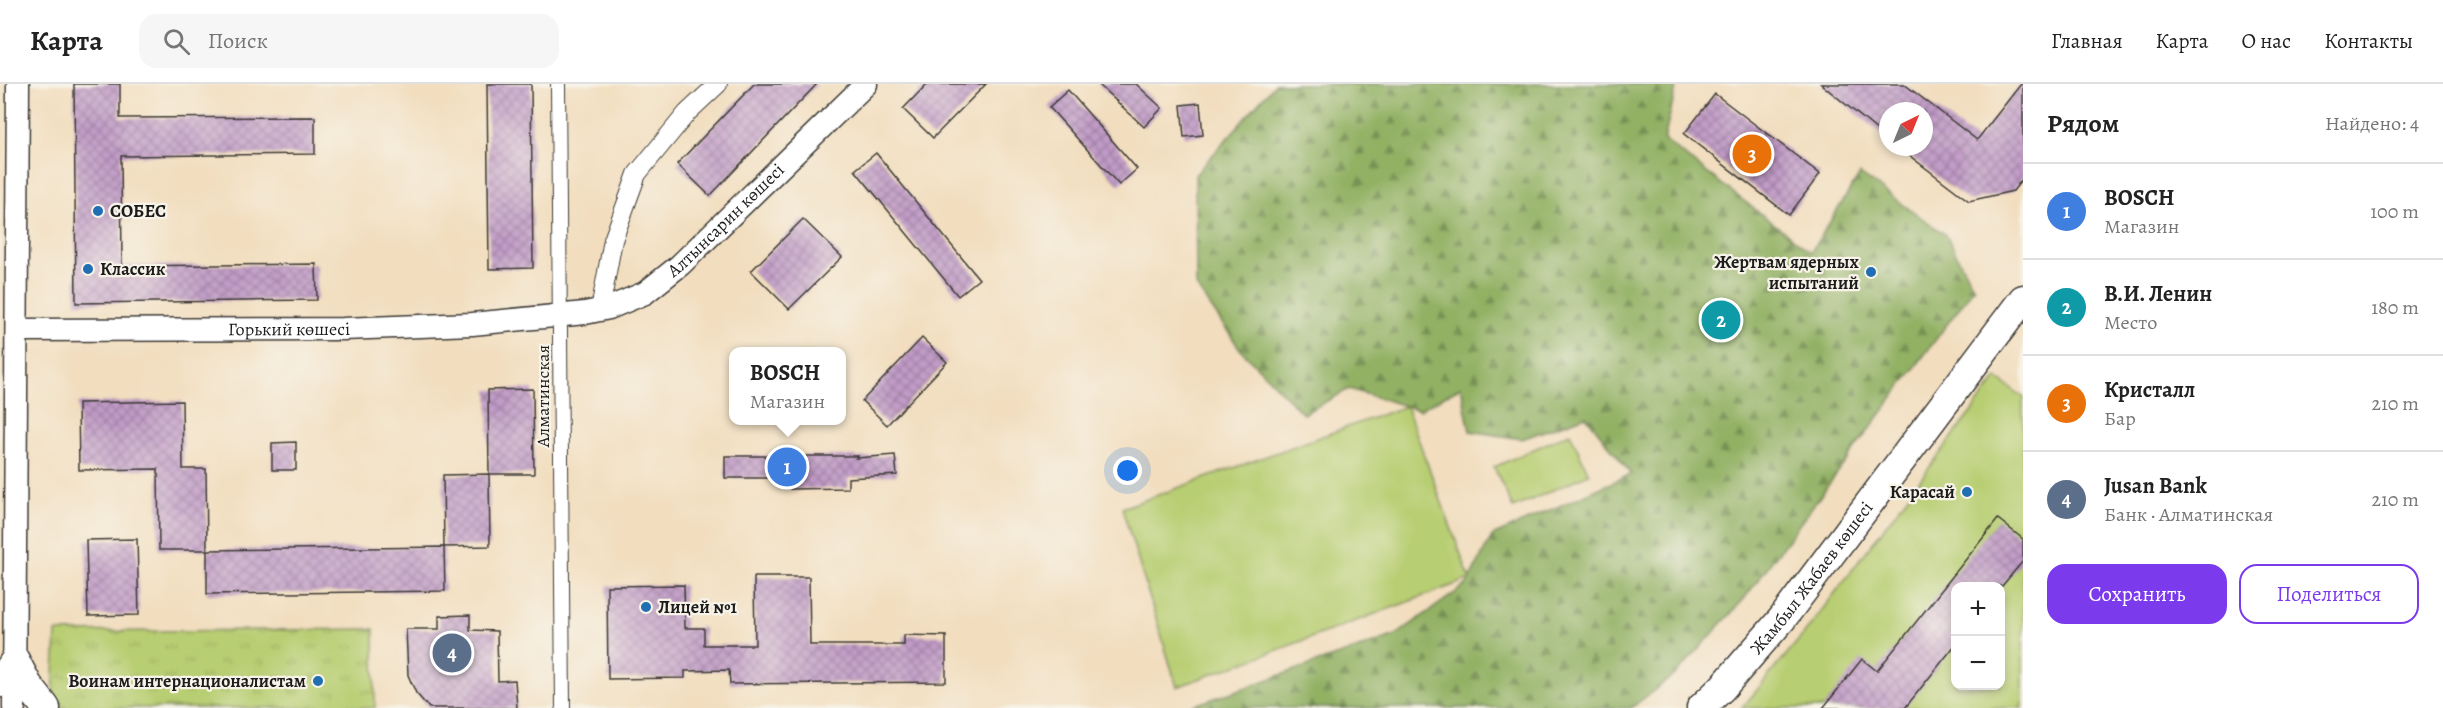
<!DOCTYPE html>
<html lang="ru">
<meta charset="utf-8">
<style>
:root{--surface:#fff;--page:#f6f6f6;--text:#222;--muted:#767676;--line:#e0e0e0;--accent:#7c3aed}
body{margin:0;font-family:Alegreya,serif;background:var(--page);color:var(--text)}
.controls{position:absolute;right:18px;bottom:18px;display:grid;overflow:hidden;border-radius:12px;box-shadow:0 3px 9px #0003}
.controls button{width:54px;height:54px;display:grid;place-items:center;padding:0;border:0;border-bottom:2px solid var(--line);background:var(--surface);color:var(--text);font:30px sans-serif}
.compass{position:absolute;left:1879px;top:18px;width:54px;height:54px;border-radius:50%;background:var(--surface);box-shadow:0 3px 9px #0003;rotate:43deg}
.you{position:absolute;left:1128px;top:387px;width:21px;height:21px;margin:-15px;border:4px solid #fff;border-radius:50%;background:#1a73e8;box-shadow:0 0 0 9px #1a73e833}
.badge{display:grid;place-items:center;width:39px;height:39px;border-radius:50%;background:var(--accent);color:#fff;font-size:20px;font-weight:700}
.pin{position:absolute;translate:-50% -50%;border:3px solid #fff;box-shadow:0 2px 6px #0006}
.popup{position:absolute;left:729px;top:263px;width:117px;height:78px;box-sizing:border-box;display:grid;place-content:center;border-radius:12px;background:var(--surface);filter:drop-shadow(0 2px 4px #0005);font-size:20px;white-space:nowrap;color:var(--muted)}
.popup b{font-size:22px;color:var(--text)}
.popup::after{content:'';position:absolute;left:50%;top:100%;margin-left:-12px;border:12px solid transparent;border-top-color:var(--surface)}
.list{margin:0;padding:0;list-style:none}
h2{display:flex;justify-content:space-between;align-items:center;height:78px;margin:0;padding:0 24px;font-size:26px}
h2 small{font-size:20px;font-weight:400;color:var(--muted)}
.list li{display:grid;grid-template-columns:39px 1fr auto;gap:18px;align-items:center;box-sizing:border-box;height:96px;padding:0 24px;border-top:2px solid var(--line)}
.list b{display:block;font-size:22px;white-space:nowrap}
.list p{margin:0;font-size:20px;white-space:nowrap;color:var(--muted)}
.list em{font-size:20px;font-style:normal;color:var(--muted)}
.actions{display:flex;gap:12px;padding:18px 24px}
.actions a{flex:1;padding:14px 0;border:2px solid var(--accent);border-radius:18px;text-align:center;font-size:21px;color:var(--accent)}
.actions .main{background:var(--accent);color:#fff}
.icon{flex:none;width:33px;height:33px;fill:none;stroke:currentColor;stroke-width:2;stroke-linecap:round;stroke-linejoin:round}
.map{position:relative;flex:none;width:2023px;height:624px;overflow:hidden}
header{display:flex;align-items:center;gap:36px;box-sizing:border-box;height:84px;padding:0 30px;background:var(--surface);border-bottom:2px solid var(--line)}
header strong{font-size:28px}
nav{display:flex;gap:33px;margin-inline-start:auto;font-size:21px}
.search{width:420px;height:54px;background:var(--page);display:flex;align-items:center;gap:15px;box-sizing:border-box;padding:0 21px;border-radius:18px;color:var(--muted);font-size:22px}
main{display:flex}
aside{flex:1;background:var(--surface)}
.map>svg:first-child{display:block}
.grass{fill:url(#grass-tufts);stroke:#6a7547;stroke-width:1.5}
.forest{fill:url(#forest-firs);stroke:#576640;stroke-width:1.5}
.pitch{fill:#b8ce72;stroke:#6a7547;stroke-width:1.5;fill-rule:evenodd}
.building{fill:url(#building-cross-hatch)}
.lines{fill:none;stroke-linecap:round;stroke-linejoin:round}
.pedestrian-casing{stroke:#3c3934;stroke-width:16}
.minor-casing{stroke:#3c3934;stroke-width:20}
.tertiary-casing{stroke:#3c3934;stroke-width:25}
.primary-casing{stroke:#3c3934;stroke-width:31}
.pedestrian{stroke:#fff;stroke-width:14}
.minor{stroke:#fff;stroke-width:18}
.tertiary{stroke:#fff;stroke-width:22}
.primary{stroke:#fff;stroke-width:28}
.poi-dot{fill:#1f6fb2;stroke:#f7f3e8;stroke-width:2}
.labels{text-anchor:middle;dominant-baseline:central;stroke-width:4.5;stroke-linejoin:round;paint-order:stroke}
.poi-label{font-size:18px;font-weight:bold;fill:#1c1c1c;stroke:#f7f3e8;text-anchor:start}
.street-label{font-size:18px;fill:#1c1c1c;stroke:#f7f3e8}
</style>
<header>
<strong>Карта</strong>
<div class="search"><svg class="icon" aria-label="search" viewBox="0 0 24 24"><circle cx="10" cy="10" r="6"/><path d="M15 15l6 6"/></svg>Поиск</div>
<nav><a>Главная</a><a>Карта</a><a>О нас</a><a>Контакты</a></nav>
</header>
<main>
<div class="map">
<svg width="2023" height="624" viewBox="0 0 2023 624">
<defs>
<pattern id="grass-tufts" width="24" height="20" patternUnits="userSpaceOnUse" patternTransform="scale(1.5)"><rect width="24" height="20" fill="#b8ce72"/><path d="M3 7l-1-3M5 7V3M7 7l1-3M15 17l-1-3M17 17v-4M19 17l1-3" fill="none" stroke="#9eb062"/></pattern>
<pattern id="forest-firs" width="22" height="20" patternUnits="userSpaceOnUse" patternTransform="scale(1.5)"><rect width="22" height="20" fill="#92b164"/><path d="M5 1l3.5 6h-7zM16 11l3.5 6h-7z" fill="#768f52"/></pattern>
<pattern id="building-cross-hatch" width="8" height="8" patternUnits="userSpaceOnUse" patternTransform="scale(1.5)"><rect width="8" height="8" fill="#c19bc7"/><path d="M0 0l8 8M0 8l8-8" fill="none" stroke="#9c7ea1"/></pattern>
</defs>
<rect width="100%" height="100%" fill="#f7f3e8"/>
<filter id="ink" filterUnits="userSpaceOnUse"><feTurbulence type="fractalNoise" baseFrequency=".0167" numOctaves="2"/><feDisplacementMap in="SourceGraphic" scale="12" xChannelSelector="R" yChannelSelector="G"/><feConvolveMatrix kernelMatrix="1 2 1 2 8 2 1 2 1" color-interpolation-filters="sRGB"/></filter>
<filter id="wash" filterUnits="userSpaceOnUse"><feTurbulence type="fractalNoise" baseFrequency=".008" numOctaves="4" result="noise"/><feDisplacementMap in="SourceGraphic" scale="24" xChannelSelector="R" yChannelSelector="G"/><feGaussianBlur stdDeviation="1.35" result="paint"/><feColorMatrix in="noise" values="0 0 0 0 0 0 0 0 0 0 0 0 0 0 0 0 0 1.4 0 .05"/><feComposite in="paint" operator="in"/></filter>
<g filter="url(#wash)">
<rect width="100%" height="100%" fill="#f2debf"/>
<!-- grass -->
<polygon class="grass" points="374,545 375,624 61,624 53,616 56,548"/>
<!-- forest -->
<polygon class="forest" points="1275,0 1677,0 1664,56 1811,168 1860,90 1946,151 1974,204 1744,515 1677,589 1631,624 1186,624 1396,551 1467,500 1492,452 1631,390 1586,332 1522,355 1470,347 1461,303 1419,326 1349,305 1303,330 1240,265 1196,202 1195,91"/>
<!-- pitch -->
<g class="pitch">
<path d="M1997,294L2023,313V624H1742L1807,546ZM1956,502H2000V602H1956Z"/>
<polygon points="1406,322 1470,495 1177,603 1122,424"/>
<polygon points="1570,349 1589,390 1513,424 1494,383"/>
</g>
<g id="blocks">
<!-- building -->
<g class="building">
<polygon points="74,0 120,0 120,34 315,33 315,70 121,72 122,182 316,180 317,216 76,219"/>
<polygon points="487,0 531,0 533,184 489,185"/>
<polygon points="754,0 817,0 710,112 677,80"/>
<polygon points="927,0 986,0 933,54 903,25"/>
<polygon points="1098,0 1136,0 1162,24 1144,43"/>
<polygon points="1821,0 1904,0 1977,56 2021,0 2023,0 2023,94 2013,107 1969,117 1898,63 1924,63 1924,27 1888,27 1888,55"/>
<polygon points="1068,6 1137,85 1119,101 1049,23"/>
<polygon points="1715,10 1820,90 1789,131 1684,50"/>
<polygon points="1200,19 1203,51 1184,53 1181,21"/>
<polygon points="876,69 979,195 958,212 855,86"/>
<polygon points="803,135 842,173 789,225 751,187"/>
<polygon points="922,254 947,278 887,341 862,317"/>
<polygon points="533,305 534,390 489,390 488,306"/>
<polygon points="182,317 183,385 206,385 207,466 159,466 158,385 79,386 78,319"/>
<polygon points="296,358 296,386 272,386 272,359"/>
<polygon points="895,371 897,391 848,394 848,404 790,405 790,394 725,394 725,372 858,372 856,374"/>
<polygon points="489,390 490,462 444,463 443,391"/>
<polygon points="1998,435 2023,455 2023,477 2002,502 1956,502 1956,560 1905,624 1823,624 1862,575 1877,587"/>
<polygon points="137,455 139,531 88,532 86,456"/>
<polygon points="444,463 445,507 207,510 207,466"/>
<polygon points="754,493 809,493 810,561 904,561 904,551 946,552 946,598 730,600 729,586 685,587 685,594 608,595 607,502 684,501 685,544 704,544 704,561 755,561"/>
<polygon points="470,531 470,546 497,547 498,597 515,596 517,624 429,624 416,609 408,591 406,545 439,545 439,532"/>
</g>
</g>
</g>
<g filter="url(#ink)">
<use href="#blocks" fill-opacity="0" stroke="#3c3934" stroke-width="1.5"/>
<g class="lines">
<!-- pedestrian casing -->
<g class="pedestrian-casing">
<polyline id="pedestrian" points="558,0 563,624"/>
</g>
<!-- minor casing -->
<g class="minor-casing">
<polyline id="minor" points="600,226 613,156 637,90 687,29 718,0"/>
</g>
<!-- tertiary casing -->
<g class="tertiary-casing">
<g id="tertiary">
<path id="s1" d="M17,246L343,245L472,240L585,229L609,224L645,209L680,181L866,0"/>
<polyline points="14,624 18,0"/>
</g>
</g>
<!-- primary casing -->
<g class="primary-casing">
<g id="primary">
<polyline points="0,599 15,576 28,601 46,624"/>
<path id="s2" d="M1701,624L1722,604L1782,535L2023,215"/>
</g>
</g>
<!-- pedestrian -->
<use href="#pedestrian" class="pedestrian"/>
<!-- minor -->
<use href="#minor" class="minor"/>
<!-- tertiary -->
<use href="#tertiary" class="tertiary"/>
<!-- primary -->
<use href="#primary" class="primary"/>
</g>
</g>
<!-- markers -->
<g class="poi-dot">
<circle cx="98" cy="127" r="6"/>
<circle cx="88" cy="185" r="6"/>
<circle cx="1871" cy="188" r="6"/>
<circle cx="1967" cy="408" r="6"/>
<circle cx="646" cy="523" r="6"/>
<circle cx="318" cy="597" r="6"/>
</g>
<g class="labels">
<!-- poi labels -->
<g class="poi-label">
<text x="110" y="127">СОБЕС</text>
<text x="1859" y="178" text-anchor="end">Жертвам ядерных<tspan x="1859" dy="21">испытаний</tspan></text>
<text x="100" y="185">Классик</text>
<text x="1955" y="408" text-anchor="end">Карасай</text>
<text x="658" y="523">Лицей №1</text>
<text x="306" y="597" text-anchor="end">Воинам интернационалистам</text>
</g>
<!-- street labels -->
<g class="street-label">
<text stroke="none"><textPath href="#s1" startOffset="741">Алтынсарин көшесі</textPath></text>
<text stroke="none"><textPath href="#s1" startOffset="272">Горький көшесі</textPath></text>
<text transform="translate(543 312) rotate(-90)">Алматинская</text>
<text stroke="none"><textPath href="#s2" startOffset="171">Жамбыл Жабаев көшесі</textPath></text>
</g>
</g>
</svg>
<div class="controls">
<button>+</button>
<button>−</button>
</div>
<svg class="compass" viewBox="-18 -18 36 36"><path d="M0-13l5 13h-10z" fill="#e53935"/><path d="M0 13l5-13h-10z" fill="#767676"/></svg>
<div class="you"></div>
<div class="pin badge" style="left:787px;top:383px;background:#3f7fe0">1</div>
<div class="popup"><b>BOSCH</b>Магазин</div>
<div class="pin badge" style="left:1721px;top:236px;background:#0f9aa8">2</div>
<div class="pin badge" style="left:1752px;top:70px;background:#e8710a">3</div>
<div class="pin badge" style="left:452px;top:569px;background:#5c6f8a">4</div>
</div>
<aside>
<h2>Рядом<small>Найдено: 4</small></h2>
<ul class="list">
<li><span class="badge" style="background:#3f7fe0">1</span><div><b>BOSCH</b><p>Магазин</p></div><em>100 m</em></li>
<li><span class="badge" style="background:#0f9aa8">2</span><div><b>В.И. Ленин</b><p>Место</p></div><em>180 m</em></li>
<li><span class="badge" style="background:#e8710a">3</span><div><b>Кристалл</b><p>Бар</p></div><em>210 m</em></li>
<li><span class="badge" style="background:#5c6f8a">4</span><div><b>Jusan Bank</b><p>Банк · Алматинская</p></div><em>210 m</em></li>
</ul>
<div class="actions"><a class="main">Сохранить</a><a>Поделиться</a></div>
</aside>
</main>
